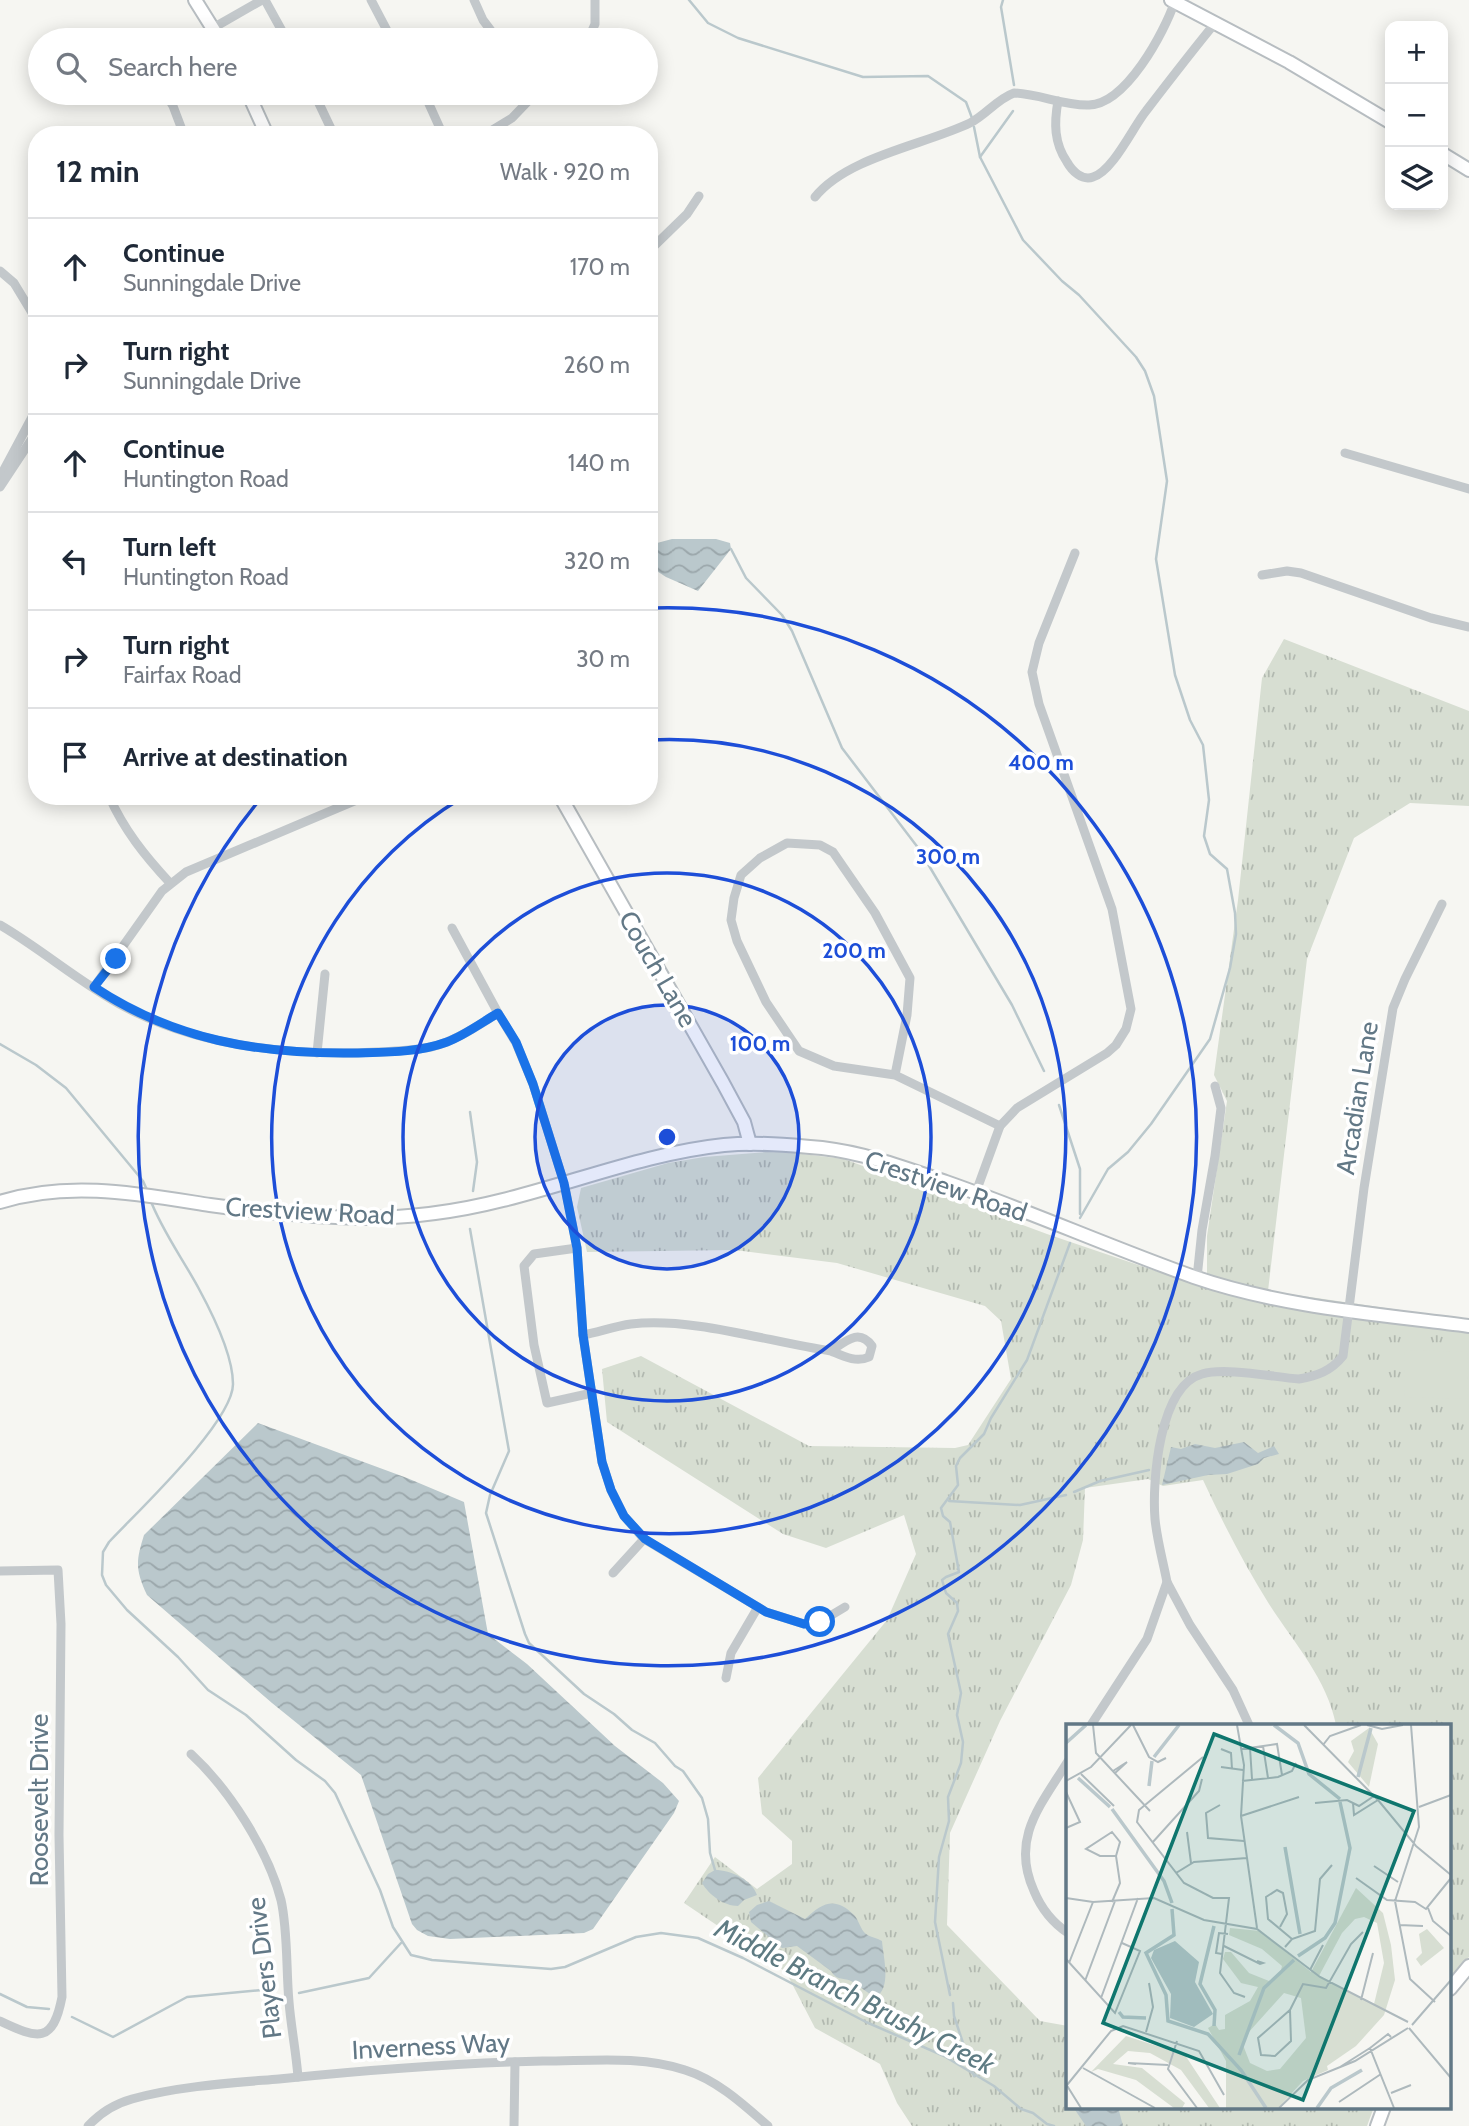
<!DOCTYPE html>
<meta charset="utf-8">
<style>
:root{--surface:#fff;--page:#f2f2f3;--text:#1f2937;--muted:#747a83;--line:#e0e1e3}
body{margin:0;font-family:Cabin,sans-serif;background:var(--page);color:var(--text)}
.controls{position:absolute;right:21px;top:21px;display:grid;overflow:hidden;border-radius:14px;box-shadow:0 4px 18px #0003}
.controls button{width:63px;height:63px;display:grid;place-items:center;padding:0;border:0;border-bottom:2px solid var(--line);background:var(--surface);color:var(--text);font:35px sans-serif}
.stop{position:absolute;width:21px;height:21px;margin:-16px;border:5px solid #1a73e8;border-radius:50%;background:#fff}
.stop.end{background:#1a73e8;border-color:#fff;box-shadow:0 2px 7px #0008}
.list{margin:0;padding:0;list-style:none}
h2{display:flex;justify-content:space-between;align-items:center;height:91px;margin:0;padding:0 28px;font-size:30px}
h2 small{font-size:23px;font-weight:400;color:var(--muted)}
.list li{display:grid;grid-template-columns:46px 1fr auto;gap:21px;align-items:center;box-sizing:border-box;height:98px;padding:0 28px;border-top:2px solid var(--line)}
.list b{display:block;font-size:26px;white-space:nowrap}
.list p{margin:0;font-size:23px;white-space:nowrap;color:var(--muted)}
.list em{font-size:23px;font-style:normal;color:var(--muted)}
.icon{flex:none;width:38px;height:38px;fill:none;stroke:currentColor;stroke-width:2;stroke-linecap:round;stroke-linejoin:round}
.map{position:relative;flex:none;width:1469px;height:2126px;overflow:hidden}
.search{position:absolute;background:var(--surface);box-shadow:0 4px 18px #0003;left:28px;top:28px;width:630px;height:77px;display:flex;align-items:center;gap:18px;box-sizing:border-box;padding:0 24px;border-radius:38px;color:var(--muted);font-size:26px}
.panel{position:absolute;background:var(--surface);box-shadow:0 4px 18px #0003;left:28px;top:126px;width:630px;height:679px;border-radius:28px}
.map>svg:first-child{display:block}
.grass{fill:url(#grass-tufts)}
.garden{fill:#d7ded2}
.water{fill:url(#water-waves)}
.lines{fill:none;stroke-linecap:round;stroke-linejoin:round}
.stream{stroke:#bac8cc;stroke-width:2.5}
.secondary-casing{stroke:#b7bdc1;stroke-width:16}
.street{stroke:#c3c8cb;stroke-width:9}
.secondary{stroke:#fff;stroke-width:12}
.route{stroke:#1a73e8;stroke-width:9}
.ring{fill:none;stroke:#1d4ed8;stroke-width:3.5}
.labels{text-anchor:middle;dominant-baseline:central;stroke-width:7;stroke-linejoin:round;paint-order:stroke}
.street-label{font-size:26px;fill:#627886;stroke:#fff}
.water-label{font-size:28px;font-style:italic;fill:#5e7b83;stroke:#fff}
.inset-river{fill:none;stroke:#bac8cc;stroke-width:3.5}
.inset-road{fill:none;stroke:#aeb9bd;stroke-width:2}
.view{fill:#0f766e;fill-opacity:0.15;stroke:#0f766e;stroke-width:3.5}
.inset-edge{fill:none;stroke:#627886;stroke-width:3.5}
.centre{fill:#1d4ed8;stroke:#fff;stroke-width:3.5}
.ring-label{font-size:21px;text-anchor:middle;font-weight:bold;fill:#1d4ed8;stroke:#fff;stroke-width:7;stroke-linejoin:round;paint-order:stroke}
</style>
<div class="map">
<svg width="1469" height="2126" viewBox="0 0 1469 2126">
<defs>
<pattern id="grass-tufts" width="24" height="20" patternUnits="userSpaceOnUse" patternTransform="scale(1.75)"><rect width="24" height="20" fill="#d7ded2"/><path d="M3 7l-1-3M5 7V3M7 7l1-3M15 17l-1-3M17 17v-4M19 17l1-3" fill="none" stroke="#b2b9b0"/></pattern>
<pattern id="water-waves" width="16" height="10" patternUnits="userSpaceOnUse" patternTransform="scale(1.75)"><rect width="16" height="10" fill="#bac8cc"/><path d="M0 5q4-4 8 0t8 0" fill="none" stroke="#9ba7ab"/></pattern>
</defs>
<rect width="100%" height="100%" fill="#f6f6f2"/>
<!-- grass -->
<path class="grass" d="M1284,639L1469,711V806L1410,803L1354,838L1307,959L1268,1291L1469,1320V1957L1450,1978V1725H1336C1327,1679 1294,1643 1269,1604C1244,1564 1223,1523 1203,1480L1163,1486L1148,1479L1085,1488L1083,1540L1071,1585L1000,1721L950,1833L947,1925L1040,2021L1068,2026V2107H1374L1367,2126H912L897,2103L880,2064L815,2028L786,1972L684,1903L715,1857L757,1889L792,1864V1841L762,1814L758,1778L887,1620L916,1554L904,1515L826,1548L783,1534L607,1422L602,1369L641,1356L809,1446L955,1448L968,1445L1011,1379L1001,1321L985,1306L837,1263L735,1250L587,1252L577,1207L581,1188L668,1163L704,1157L778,1151L844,1159L1047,1234L1203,1287L1207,1276V1236L1227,1101L1214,1075L1238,900L1262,678Z"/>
<!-- garden -->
<polygon class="garden" points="1405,1350 1468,1352 1467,1399 1404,1397"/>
<!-- water -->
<g class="water">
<polygon points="672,539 716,539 730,543 731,549 698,591 666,577 649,566 649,549 657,543"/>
<path d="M258,1423L407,1478L464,1502L488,1634L527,1664L615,1746L663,1783L679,1801L674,1813L593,1929L584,1933L450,1939L428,1936L417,1930L412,1924L361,1775L272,1703L147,1595C135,1569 136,1561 144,1535Z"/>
<polygon points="1244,1442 1258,1453 1274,1446 1279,1454 1264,1458 1258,1464 1227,1474 1208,1475 1162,1485 1171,1447 1181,1449 1195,1444 1215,1448"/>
<path d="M715,1870C731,1870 752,1880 757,1895L744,1900L738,1906C724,1906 709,1895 702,1883L708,1874Z"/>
<path d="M769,1901L805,1919C822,1903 835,1896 854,1915C859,1920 860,1929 866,1934C870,1937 877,1938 882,1941C883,1956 892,1987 876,1997C866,1993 861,1986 851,1981C842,1977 837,1981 831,1971L797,1946L782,1948L751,1922L749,1912L757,1905Z"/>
<polygon points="1073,2107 1118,2107 1123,2126 1086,2126"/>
</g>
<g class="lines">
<!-- stream -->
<g class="stream">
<polyline points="689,0 708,23 738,38 863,77 928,76 966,102 972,118"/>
<polyline points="1003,0 1001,7 1014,85"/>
<polyline points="974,127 980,157 1023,240 1062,281 1079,295 1136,357 1145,371 1154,396 1167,481 1156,559 1175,675 1190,720 1203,745 1209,800 1204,836 1210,854 1227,869 1235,913 1236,934 1230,968 1210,1039 1151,1124 1128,1152 1108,1169 1080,1218"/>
<polyline points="980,157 1013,111"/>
<polyline points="731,549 746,578 782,615 792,631 842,748 919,849 1012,1005 1044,1071"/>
<polyline points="0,1044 36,1065 66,1088 143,1181 147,1190"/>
<polyline points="1059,1105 1080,1169 1080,1214"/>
<polyline points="470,1112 477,1162 473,1191"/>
<path d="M150,1199C162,1231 183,1259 199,1289C212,1313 233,1356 233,1384C233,1422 137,1512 109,1542L103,1552L102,1575L106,1585L127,1610L178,1657L208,1690L246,1715L296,1760L325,1781L335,1793L380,1890L393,1927L411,1955L432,1960L551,1969L565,1967L636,1937L661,1933L698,1938L743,1958L866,2022L944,2056L994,2086L1021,2109L1033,2113L1047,2124L1054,2126"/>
<polyline points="470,1229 509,1451 490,1495 486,1513 525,1634 529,1643 584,1694 614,1714 632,1730 655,1743 675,1766 683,1771 702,1798 708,1819 710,1853 715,1870"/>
<polyline points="1074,1492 1100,1481 1149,1470"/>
<polyline points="949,1501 1020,1505 1066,1495"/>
<polyline points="299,1993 369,1978 401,1943"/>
<polyline points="0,1994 27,2007 49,2009"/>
<polyline points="950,1995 935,1922 939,1857 949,1821 948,1797 961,1763 963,1742 957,1715 961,1693 948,1634 958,1611 957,1603 946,1593 942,1580 946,1577 959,1572 950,1522 943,1516 941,1508 958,1485 956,1466 960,1458 984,1434 991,1418 1027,1360 1070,1243"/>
<polyline points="953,2003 954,2016 974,2076"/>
<polyline points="72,2017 113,2037 187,1997 262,1990"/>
</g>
<!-- secondary casing -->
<g class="secondary-casing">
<g id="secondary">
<polyline points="195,0 220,40"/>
<polyline points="1171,0 1289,62 1390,122"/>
<polyline points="248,93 267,135"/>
<polyline points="1443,154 1469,170"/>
<polyline points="560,796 723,1083 744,1122 750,1144"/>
<path d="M0,1202C69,1180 140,1194 210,1205C260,1212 310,1217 361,1218C409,1218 456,1212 503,1200C576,1182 648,1153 724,1145C756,1142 790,1145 822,1148C865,1153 905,1168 946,1182C1029,1211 1110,1247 1194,1277C1281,1307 1377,1314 1469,1326"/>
<polyline points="1450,1989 1469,1966"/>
<polyline points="1377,2126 1384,2107"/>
</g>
</g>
<!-- street -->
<g class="street">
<polyline points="265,0 287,40"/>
<polyline points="371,0 392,40"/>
<polyline points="474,0 483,20 498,40"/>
<polyline points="213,28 262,0"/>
<polyline points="588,40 595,24 595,0"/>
<polyline points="165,93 173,106 184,135"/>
<polyline points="314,93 334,135"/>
<polyline points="424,93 443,135"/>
<path d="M1058,101C1054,123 1054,143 1067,162C1072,171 1082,181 1093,177C1113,171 1133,127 1146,111C1169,81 1192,51 1216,22"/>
<polyline points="484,135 512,118 536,93"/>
<path d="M815,197C847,157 924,145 970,123C986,115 997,99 1014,93C1040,94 1064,106 1089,105C1126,104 1164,33 1175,1"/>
<polyline points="649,251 687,214 699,196"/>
<polyline points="0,271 14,283 37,321"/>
<polyline points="35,318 37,335"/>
<polyline points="1345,453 1469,489"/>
<polyline points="0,477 37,408"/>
<polyline points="0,487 37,431"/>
<polyline points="1262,575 1287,571 1301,573 1431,618 1469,627"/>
<path d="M109,796C124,830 145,856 170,883"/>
<path d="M0,925C43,950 81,984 125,1007C195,1044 274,1054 352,1053C379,1052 405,1052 431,1047C456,1041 477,1026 498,1013L516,1043L533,1084L564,1183L577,1248L583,1335L602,1462L611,1490L624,1516L644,1539L766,1612L804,1624L820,1622L845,1607"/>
<polyline points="452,928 498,1013"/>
<polyline points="94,987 162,891 186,872 366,796"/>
<polyline points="317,1053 325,974"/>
<polyline points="895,1075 907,1015 910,978 875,913 833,852 820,845 787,843 760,858 741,875 734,898 731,920 737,941 766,1002 799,1051 834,1066 895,1075 1000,1126"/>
<polyline points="976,1192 1000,1126 1017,1108 1107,1053 1116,1045 1126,1029 1131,1009 1112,909 1039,704 1032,672 1039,643 1075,553"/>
<polyline points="577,1248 534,1254 524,1266 534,1345 547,1403 592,1393"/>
<polyline points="1197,1278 1202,1230 1215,1156 1221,1108 1215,1086"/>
<path d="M583,1335C599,1332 615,1326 631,1324C693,1317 769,1342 831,1351C843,1356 856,1363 869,1357L872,1346C859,1328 846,1341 831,1351"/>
<path d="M0,1571L58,1570L61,1624L59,1835L62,1997C53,2044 38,2039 0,2021"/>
<polyline points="613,1573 644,1539"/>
<path d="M1167,1582C1163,1561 1157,1540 1155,1519C1152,1482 1159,1386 1202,1374C1225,1367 1273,1377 1299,1379C1317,1376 1331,1371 1343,1356L1364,1188L1393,1008L1405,979L1442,904"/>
<polyline points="726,1678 731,1653 758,1607"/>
<polyline points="1091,1725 1147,1639 1167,1582 1190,1625 1233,1690 1249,1725"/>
<path d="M191,1754C229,1789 268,1850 281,1900C288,1931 286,1969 289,2002C291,2027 296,2051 298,2077"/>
<path d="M1068,1761C1041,1805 1010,1838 1034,1891C1041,1908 1053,1923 1068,1933"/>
<path d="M88,2126C101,2112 114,2104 132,2099C179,2086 231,2083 279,2079C367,2070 455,2063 543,2061C589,2061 641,2055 685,2070C717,2080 743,2104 768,2126"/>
<polyline points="514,2126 515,2062"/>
</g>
<!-- secondary -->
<use href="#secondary" class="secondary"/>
</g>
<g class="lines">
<!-- route -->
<path class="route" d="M116,959L94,987C174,1040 258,1054 352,1053C384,1052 417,1053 447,1042C465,1035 481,1023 498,1013L516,1042L533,1084L564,1183L577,1248L583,1335L602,1462L611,1490L624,1516L645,1539L766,1612L804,1624L820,1622"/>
</g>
<!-- distance rings -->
<circle cx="667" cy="1137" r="132" fill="#1d4ed8" fill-opacity=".12"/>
<g class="ring">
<circle cx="667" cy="1137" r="132"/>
<circle cx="667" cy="1137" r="264"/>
<path d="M650 740A397 397 0 1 1 463 797"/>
<path d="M653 608A529 529 0 1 1 262 797"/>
</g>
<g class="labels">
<!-- street labels -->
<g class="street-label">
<text transform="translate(658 969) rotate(60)">Couch Lane</text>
<text transform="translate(1357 1098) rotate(-81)">Arcadian Lane</text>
<text transform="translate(946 1186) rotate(19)">Crestview Road</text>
<text transform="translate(310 1211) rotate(3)">Crestview Road</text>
<text transform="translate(39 1800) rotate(-90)">Roosevelt Drive</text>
<text transform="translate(264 1968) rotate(-97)">Players Drive</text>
<text transform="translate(431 2046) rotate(-3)">Inverness Way</text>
</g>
<!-- water labels -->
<g class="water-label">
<text transform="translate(855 1996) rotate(27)">Middle Branch Brushy Creek</text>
</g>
</g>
<!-- overview -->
<g transform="translate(1066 1724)">
<rect width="385" height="385" fill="#f6f6f2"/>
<path d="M290,164L317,189L325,221L329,256L318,291L290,322L261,342L262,346L237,357L212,384H160V337L142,304L149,300L153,306L159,305V291L184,277L192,263L175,259L157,235L159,228H165L183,249L203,257L214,250L216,242L196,225L163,211L164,204L194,207L245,248ZM298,193L311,199L318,239L308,280L253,252L276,209L289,195ZM218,269L235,274L240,314L214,345L201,347L184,339L177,321L182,309ZM60,312L119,331L154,384H143L115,346L84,329L62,327L47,340L76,344L119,379L116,384H108L70,356L32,345L25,348Z" fill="#d7ded2" fill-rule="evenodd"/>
<path d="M303,4L312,20L303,63L282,38L288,27L285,17ZM361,205L378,224L355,242L350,235L356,229L353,210Z" fill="#d7ded2"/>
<path d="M109,217L133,238L129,258L147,290L128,303L104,294L105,270L85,234L88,226Z" fill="#bac8cc"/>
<path class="inset-river" d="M208,1L232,19L243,50L274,75M0,19L20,1M88,33L113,1M292,53L305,4M12,54L44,83M83,62L86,37M46,85L98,157L106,179M219,123L234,210M106,185L108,211L80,229L100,271L102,297L142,310L175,346L200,384M232,232L259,214L269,199L284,124L274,78M53,288L57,293L80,294M148,302L149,286L134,260L148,202M173,331L198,264L228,236M251,384L265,364L296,346"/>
<path class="inset-road" d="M27,1L30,29L84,87M67,1L83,33L92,38L100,34M171,1L178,41L175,92L191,204M238,1L312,76L350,122L385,151M301,1L316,5L337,1M345,1L353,103L329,177L344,255L369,278M257,21L264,12L295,1M197,22L202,54M184,24L186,55M155,25L165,29L166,45M176,25L211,20L216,51M137,33L73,86L71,98L118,159L147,174H163L154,249L168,269L179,273M155,43L177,46M47,47L61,38L49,49M15,50L48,82M0,57L25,43L65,1M176,57L212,53L226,47L230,39M0,68L14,98L0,104M249,79L281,76L293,82L308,72M287,79L288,91L312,76M154,81L140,89L142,114L178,117M353,83L385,71M175,92L233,73M46,108L54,118L50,132H34L20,125ZM121,108L125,139M86,119L133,67L136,55M308,142L332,158M110,149L128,138L181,134M290,154L321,176L349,178L360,185L385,154M0,174L27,178L88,174L138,196L191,205L254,253L342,298M46,178L54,159L50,132M362,184L367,197L385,212M333,201L357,202M214,203L221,190L217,169L211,166L200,173L202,195L226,215M158,222L194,240L197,239L191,237M219,223L226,215L249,207L254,155L266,141M156,230L150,229L153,209L162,210M0,235L49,289L74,227L56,219M3,239L27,178M244,246L257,221M19,257L49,177M35,274L72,174M295,276L307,229M224,286L225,317L209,332L195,331L192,314ZM224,286L237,260L260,264L285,220L297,208M346,301L385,256M343,304L385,354M80,308L87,283L83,259M325,313L322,310L304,324L328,384M111,317L102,345L131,384M70,340L62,339L102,341M274,343L304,324M17,344L89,384M0,360L15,384M1,361L45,307L57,302L133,327L158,371M325,369L345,361M273,378L315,350M213,384L242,356L289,337L342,304"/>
<path class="view" d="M148,10L348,87L237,376L37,299Z"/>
<rect width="385" height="385" class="inset-edge"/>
</g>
<circle cx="667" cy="1137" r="10" class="centre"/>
<g class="ring-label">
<text x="1041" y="770">400 m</text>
<text x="948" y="864">300 m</text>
<text x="854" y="958">200 m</text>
<text x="760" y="1051">100 m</text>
</g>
</svg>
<div class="controls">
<button>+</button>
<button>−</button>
<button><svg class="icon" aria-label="layers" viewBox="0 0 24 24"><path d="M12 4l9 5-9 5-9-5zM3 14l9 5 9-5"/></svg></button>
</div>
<div class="stop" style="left:820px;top:1622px"></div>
<div class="stop end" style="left:116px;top:959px"></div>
<div class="search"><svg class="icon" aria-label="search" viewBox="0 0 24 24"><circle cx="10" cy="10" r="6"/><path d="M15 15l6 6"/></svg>Search here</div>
<section class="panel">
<h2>12 min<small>Walk · 920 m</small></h2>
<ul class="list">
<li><svg class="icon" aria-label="ahead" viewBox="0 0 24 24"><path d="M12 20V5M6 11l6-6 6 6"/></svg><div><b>Continue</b><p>Sunningdale Drive</p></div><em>170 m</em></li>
<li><svg class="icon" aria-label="right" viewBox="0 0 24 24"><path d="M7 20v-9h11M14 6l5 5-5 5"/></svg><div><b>Turn right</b><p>Sunningdale Drive</p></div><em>260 m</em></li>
<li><svg class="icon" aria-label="ahead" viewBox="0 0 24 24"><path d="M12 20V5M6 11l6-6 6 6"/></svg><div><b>Continue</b><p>Huntington Road</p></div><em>140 m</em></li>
<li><svg class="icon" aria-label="left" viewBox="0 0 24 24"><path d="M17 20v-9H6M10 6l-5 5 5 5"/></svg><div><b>Turn left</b><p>Huntington Road</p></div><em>320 m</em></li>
<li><svg class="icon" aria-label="right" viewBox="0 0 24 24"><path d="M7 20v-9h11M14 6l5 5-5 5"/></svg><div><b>Turn right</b><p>Fairfax Road</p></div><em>30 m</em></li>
<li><svg class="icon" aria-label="arrive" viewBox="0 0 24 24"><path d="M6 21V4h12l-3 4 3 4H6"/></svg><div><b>Arrive at destination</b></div></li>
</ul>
</section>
</div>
